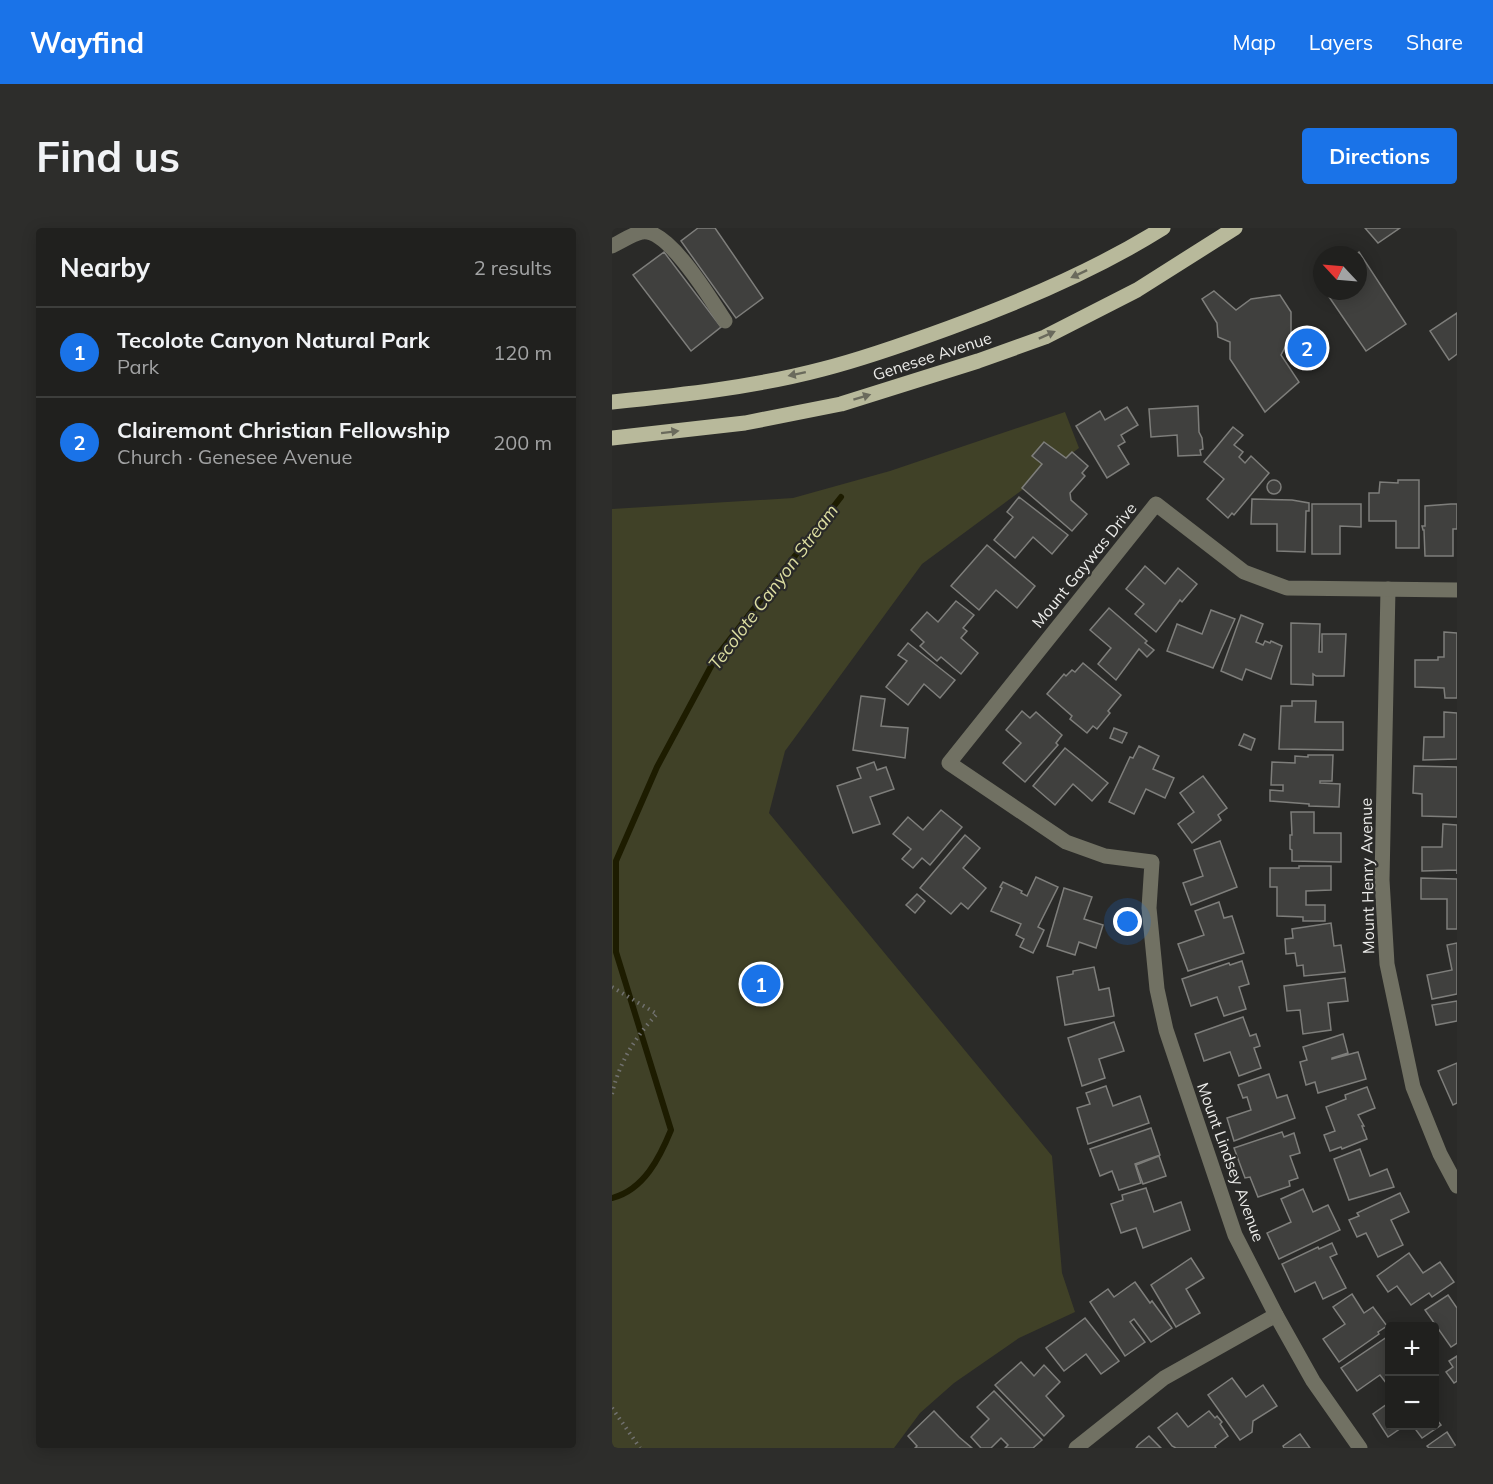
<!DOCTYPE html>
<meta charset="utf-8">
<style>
:root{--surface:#20201e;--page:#2d2d2b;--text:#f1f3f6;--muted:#a2a3a4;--line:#3d3e3c;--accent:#1a73e8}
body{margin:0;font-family:Mulish,sans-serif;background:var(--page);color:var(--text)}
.controls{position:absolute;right:18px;bottom:18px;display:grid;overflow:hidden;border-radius:6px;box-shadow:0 3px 15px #0003}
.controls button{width:54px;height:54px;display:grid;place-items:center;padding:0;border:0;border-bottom:2px solid var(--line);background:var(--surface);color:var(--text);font:30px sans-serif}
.compass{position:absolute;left:701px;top:18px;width:54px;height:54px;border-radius:50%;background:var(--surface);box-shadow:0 3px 15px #0003;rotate:296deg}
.you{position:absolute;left:516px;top:694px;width:21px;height:21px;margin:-15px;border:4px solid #fff;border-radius:50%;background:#1a73e8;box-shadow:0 0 0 9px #1a73e833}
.badge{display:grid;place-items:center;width:39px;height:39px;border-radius:50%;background:var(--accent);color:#fff;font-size:20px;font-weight:700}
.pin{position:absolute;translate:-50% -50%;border:3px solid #fff;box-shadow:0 2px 6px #0006}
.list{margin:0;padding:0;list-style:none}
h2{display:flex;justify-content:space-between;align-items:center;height:78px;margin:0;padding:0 24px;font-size:26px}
h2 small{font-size:20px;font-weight:400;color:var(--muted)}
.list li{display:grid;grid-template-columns:39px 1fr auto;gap:18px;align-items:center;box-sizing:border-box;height:90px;padding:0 24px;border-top:2px solid var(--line)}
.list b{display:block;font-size:22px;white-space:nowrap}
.list p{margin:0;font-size:20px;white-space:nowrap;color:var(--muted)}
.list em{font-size:20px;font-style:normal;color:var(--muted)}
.map{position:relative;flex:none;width:845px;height:1220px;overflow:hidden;border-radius:6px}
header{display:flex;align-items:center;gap:36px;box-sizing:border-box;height:84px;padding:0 30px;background:var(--accent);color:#fff}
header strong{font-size:28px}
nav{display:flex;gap:33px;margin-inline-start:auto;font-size:21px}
.intro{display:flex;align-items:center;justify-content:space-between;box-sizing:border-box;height:144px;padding:0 36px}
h1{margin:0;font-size:42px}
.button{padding:15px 27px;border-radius:6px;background:var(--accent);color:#fff;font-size:21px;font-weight:700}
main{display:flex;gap:36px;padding:0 36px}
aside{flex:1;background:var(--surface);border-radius:6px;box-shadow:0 3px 15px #0003}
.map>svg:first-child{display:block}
.green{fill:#404127}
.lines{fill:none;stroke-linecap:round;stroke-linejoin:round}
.stream{stroke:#1d1c00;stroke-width:6}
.building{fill:#40403e;stroke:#7e7e7b;stroke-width:1.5}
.path{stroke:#71716f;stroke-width:4;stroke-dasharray:1.5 4.5;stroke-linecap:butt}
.minor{stroke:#717163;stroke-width:15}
.major{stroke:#b8b99b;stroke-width:15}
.oneway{fill:#6a6a5c}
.labels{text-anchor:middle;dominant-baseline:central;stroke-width:4.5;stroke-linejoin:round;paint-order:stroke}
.street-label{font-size:16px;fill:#ececea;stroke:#2a2a28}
.water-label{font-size:18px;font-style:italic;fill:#dcdda0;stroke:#2a2a28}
</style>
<header>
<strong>Wayfind</strong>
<nav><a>Map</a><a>Layers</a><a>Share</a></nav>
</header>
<div class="intro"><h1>Find us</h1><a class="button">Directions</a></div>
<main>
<aside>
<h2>Nearby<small>2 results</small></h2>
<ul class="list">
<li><span class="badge">1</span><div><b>Tecolote Canyon Natural Park</b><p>Park</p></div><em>120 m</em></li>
<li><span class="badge">2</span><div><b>Clairemont Christian Fellowship</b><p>Church · Genesee Avenue</p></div><em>200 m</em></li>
</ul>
</aside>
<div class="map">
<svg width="845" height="1220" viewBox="0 0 845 1220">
<rect width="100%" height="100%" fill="#2a2a28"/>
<!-- green -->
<polygon class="green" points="453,184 467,220 310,336 173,523 157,585 440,928 450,1045 463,1084 407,1110 342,1155 308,1185 282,1220 0,1220 0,281 181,270 278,243"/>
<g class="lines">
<!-- stream -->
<path class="stream" d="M0,970C32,962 48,929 59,902L4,724V633L45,539L104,429L229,269"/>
</g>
<!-- building -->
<g class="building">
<polygon points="86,0 103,0 151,70 124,90 69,13"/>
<polygon points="753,0 788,0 766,15"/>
<polygon points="52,24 109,99 79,123 21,47"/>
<polygon points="747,24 794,96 754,123 713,63 746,63 746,27 743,27"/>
<polygon points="602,63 624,82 639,71 668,67 679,84 679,108 669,127 687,154 653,184 618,131 618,114 606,109 605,95 590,71"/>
<polygon points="845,85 845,126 837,132 818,103"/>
<polygon points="586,178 587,204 590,210 591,221 588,222 589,227 566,228 565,207 539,209 537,181"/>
<polygon points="515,179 526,197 509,207 513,214 506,218 517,236 495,250 464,198 488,183 493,192"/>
<polygon points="621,199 631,207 622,217 631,224 627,229 633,235 639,228 657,245 622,287 620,285 616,290 595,271 612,251 592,234"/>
<polygon points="432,214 454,230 460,224 476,238 470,245 473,248 458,265 459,272 475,286 460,303 410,260 430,236 420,228"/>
<circle cx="662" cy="259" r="7"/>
<polygon points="786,252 807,252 807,320 784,320 784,293 757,293 757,265 767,265 768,254 786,255"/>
<polygon points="407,269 456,307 440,326 421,309 403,330 382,312 401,289 395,284"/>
<polygon points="640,271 680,272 697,275 697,283 694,283 693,324 665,323 665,296 639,296"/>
<polygon points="700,276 749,276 749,299 728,298 728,326 700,326"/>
<polygon points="839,276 845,276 845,301 841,301 841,328 813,328 812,302 811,302 810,298 813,298 813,278"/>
<polygon points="375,317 423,358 405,380 384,362 367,382 339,358"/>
<polygon points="533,338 553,356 566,340 585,356 570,374 568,372 544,404 523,386 532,376 514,361"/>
<polygon points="344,373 362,387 351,400 355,403 349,410 366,425 349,446 329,429 325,433 308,418 312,414 299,402 315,384 326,394"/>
<polygon points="497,380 535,413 533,415 542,422 535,429 527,421 504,452 486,436 499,420 478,402"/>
<polygon points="599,382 623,391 601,440 555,423 565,396 590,406"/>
<polygon points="629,387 651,396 644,414 651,417 653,413 658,415 659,413 670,418 659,451 634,441 630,452 609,443"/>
<polygon points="679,395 708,396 707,424 710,424 710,406 734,406 732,448 704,448 701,446 701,457 679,456"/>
<polygon points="832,404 845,405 845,470 833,470 832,460 803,459 803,432 826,432 826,429 832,429"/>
<polygon points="296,415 343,452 328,470 312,456 296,477 274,459 295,433 286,427"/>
<polygon points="471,435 509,467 496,483 498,485 485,501 481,498 475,505 458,491 460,488 435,466 452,446 454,448 460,442 463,444"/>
<polygon points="249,468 273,471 269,498 296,500 293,530 241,522"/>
<polygon points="680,473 704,473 703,494 731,494 731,522 667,521 669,478 680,478"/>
<polygon points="410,483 418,490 424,484 450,507 444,515 446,517 413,554 391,535 409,515 394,502"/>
<polygon points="832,484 845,485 845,531 811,532 812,509 832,509"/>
<polygon points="502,500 515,505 510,515 498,510"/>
<polygon points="632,506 643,511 639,522 627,517"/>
<polygon points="527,518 547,528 541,541 562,550 553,570 534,561 522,586 497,574 518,529 521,530"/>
<polygon points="453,520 496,555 480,573 461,556 443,577 421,558"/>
<polygon points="696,527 721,527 720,553 708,553 708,555 728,556 727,579 697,578 697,576 658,573 658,562 671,563 671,557 659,557 660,534 683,535 683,528 696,529"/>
<polygon points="262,534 265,542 274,539 282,561 258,569 268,596 241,605 225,558 249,550 245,540"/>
<polygon points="802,538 845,539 845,589 810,588 810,566 801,565"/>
<polygon points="591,548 615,580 606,587 609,592 580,615 566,596 582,584 568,565"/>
<polygon points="329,582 350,599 318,637 310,630 301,640 290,631 299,621 281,606 296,589 311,602"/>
<polygon points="679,584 702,584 702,605 729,605 729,634 680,633 680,622 678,621 678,607 680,607"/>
<polygon points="831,596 845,597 845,646 845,642 810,643 810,619 830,619"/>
<polygon points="353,607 368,620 351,640 374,660 356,681 349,675 339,686 308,660"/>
<polygon points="608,613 625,659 579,677 571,655 591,648 582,622"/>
<polygon points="687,638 719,638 719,662 694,663 694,677 713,677 713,693 691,693 691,689 665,688 665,659 658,659 658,640 687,640"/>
<polygon points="424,649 446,659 426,699 432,702 421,725 408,719 412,711 404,707 409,696 379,683 390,660 388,659 391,654 410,663 409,665 415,668"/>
<polygon points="809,650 845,651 845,701 835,701 835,671 809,671"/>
<polygon points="452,660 480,669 472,691 491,697 484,720 467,714 463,727 435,718"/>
<polygon points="305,666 313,673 303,685 294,677"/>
<polygon points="607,674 612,690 620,688 632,725 576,743 566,716 592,707 583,683"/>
<polygon points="719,695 722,718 729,717 733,744 692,748 691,737 685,738 683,725 674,726 673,711 681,710 680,701"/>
<polygon points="845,715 845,766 820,771 815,747 840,742 835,717"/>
<polygon points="630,733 637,756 627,759 634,781 612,788 605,769 579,778 570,751 617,735 618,737"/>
<polygon points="482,739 487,762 497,760 502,788 453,797 445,749 461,746 461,743"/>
<polygon points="733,750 736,773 716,775 719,802 691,806 688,782 675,783 672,758"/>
<polygon points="845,773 845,793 824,797 820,777"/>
<polygon points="631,789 638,808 644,806 648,818 642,820 649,840 627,848 618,824 592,833 583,806"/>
<polygon points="502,794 512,823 487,831 493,850 470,858 456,810"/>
<polygon points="731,806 736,825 720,830 720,831 746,824 754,851 706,865 703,854 694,857 688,834 695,832 691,819"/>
<polygon points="845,835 845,875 841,877 826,843"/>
<polygon points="657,846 665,870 675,867 683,890 622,913 615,890 639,882 635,869 631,870 626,857"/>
<polygon points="494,858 501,878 528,868 537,895 476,916 465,880 478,876 474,865"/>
<polygon points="755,859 763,880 746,887 752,898 750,898 755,911 730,921 729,919 718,923 712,907 723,903 714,879 734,871 733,867"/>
<polygon points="539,900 548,927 523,936 529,955 507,962 500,943 488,948 478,921"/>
<polygon points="670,904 672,909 682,905 688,925 678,928 686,950 677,953 678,958 646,969 638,949 633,950 622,920"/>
<polygon points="748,921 758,948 775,941 782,959 737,972 722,931"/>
<polygon points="547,928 554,948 531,956 524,937"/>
<polygon points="534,960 542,984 569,974 578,1002 531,1020 524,1000 509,1005 499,976 511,972 510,967"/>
<polygon points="691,961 701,984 716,977 728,1002 667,1031 655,1005 679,994 669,971"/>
<polygon points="788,965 797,984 779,992 791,1017 766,1029 754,1005 745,1009 737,992 747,988 745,985"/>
<polygon points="720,1015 725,1026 718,1029 734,1060 711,1071 703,1054 683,1064 670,1036 706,1019 707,1021"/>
<polygon points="797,1025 811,1045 828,1034 842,1054 820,1069 817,1065 799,1077 785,1058 776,1064 765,1048"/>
<polygon points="579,1030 592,1050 574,1061 588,1085 564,1099 539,1057"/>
<polygon points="523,1054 538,1075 540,1073 560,1100 539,1114 522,1091 518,1094 533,1114 513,1128 478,1074 496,1061 502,1069"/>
<polygon points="740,1066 752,1085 761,1079 775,1098 766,1104 767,1106 727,1134 711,1111 733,1096 721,1079"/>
<polygon points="836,1067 845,1080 845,1115 839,1119 813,1082"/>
<polygon points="473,1090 507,1133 489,1146 474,1126 452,1143 434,1120"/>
<polygon points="778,1107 778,1160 768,1147 745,1163 729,1140"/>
<polygon points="845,1128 845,1153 842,1155 834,1144 841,1139 837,1133"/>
<polygon points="409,1134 422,1148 432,1137 448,1154 434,1168 452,1188 432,1208 383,1157"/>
<polygon points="620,1150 634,1169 651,1157 665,1178 641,1193 640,1204 628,1212 596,1167"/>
<polygon points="382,1163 430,1212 421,1220 393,1220 396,1217 389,1210 379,1220 369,1220 359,1209 377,1191 365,1179"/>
<polygon points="778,1174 778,1198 792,1198 776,1209 761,1186"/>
<polygon points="322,1183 347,1209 360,1220 303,1220 305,1218 296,1208"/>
<polygon points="597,1183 603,1190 605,1188 610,1194 608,1196 616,1208 603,1218 604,1220 564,1220 560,1218 546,1200 565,1185 576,1199"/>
<polygon points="822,1188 829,1197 810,1210 801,1198 822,1198"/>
<polygon points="835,1204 845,1220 817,1220 815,1218"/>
<polygon points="688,1206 698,1220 672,1220 671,1218"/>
<polygon points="537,1208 549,1220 524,1220 526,1217"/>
</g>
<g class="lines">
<!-- path -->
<g class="path">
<path d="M0,759L45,786C23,809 7,835 0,866"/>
<polyline points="0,1180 28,1220"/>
</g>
<!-- minor -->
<g class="minor">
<path d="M0,18C9,14 20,6 30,4C57,0 99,72 113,93"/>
<polyline points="776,361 770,652 775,736 801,859 828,926 845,958"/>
<polyline points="464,1220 552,1150 664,1087"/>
<polyline points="748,1220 701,1153 664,1087 623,1007 554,802 545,761 537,680 540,634 493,628 454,614 337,535 544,276 632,344 675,360 845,362"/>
</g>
<!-- major -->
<g class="major">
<path d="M0,174C70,167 143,159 211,141C254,130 296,115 337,100C411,73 484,42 551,0"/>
<polyline points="0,210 133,195 229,176 366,133 433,109 525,62 623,0"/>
</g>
</g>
<!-- one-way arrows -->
<defs><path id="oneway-solid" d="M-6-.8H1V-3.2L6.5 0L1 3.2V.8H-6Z" transform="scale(1.5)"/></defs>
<g class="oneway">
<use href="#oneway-solid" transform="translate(467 46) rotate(155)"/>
<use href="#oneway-solid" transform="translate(435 107) rotate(-24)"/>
<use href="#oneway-solid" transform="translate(185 146) rotate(168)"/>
<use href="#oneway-solid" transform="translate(250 169) rotate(-17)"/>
<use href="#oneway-solid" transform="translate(58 204) rotate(-7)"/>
</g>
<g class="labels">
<!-- street labels -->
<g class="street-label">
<text transform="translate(320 128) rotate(-18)">Genesee Avenue</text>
<text transform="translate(472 337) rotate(-51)">Mount Gaywas Drive</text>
<text transform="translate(755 648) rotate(-91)">Mount Henry Avenue</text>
<text transform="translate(619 934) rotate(70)">Mount Lindsey Avenue</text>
</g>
<!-- water labels -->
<g class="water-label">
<text transform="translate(161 359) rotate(-53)">Tecolote Canyon Stream</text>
</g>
</g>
</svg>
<div class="controls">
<button>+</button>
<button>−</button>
</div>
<svg class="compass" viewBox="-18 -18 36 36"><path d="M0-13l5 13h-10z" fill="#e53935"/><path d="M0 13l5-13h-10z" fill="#a2a3a4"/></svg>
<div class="you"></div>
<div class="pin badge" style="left:149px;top:756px">1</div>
<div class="pin badge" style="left:695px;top:120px">2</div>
</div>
</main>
